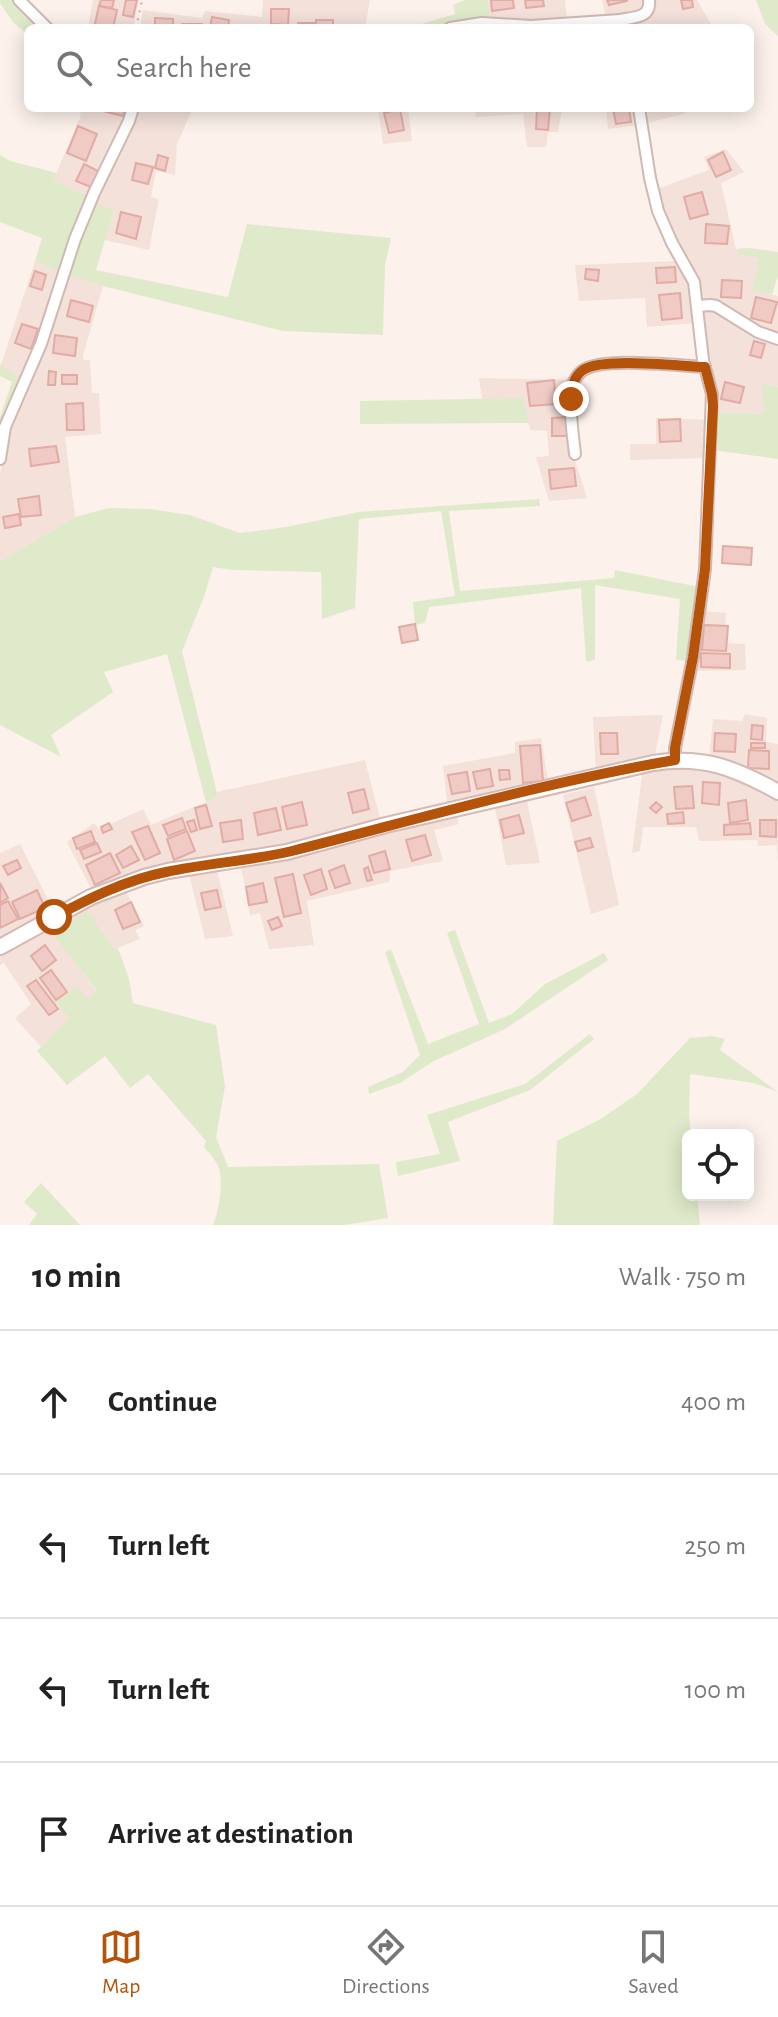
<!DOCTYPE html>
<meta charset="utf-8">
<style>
:root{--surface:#fff;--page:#f6f6f6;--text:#222;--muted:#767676;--line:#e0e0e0;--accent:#b45309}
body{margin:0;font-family:"Alegreya Sans",sans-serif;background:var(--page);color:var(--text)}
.controls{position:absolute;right:24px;bottom:24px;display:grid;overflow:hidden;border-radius:12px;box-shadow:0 4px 20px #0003}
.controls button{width:72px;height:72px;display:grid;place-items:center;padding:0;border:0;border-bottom:2px solid var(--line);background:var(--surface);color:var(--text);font:40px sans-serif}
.stop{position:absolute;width:24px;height:24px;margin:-18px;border:6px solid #b45309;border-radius:50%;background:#fff}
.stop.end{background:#b45309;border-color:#fff;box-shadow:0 2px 8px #0008}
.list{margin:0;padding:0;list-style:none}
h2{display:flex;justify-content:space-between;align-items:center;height:104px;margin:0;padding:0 32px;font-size:34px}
h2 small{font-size:26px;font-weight:400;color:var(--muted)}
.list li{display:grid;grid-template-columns:52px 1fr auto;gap:24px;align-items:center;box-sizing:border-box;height:144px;padding:0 32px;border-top:2px solid var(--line)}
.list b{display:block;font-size:30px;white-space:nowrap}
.list em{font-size:26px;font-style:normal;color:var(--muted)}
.icon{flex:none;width:44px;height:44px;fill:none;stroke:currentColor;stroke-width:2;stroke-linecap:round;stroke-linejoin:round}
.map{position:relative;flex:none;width:778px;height:1225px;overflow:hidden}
.search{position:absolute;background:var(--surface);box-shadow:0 4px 20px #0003;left:24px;right:24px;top:24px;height:88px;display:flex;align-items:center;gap:20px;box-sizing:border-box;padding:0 28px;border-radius:12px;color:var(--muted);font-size:30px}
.sheet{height:680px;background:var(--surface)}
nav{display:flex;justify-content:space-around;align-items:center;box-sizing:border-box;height:112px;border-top:2px solid var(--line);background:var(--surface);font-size:22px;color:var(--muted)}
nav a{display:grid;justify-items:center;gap:4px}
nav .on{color:var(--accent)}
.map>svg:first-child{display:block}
.residential{fill:#f3e1da}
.green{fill:#dfeaca}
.building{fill:#f0cac4;stroke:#e2aca5;stroke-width:2}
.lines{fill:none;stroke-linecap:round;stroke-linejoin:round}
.street-casing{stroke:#d1b9b3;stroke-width:14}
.secondary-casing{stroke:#d6b9b4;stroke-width:18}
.path{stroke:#d6aca6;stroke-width:2;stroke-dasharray:2 6;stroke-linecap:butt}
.street{stroke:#fff;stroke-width:10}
.secondary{stroke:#fff;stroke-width:14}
.route{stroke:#b45309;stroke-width:10}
</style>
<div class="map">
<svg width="778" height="1225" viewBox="0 0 778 1225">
<rect width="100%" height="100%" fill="#fcf1eb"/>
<!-- residential -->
<g class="residential">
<polygon points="93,0 139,0 133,28 88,28"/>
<polygon points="263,0 370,0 365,28 140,28 143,10 202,18 205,11 262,17"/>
<polygon points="488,0 565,0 568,28 490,21"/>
<polygon points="602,0 697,0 713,28 602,28 608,26"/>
<polygon points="81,108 131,108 91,198 53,181 80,118"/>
<polygon points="136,108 193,108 177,144 175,175 156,171 151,197 159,199 149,250 105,240 114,211 94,203"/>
<polygon points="378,108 408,108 412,141 383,144"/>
<polygon points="475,108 562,108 558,132 548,132 546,147 527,147 523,114 476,117"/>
<polygon points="606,108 698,108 683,114 639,125 608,129"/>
<polygon points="726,149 744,172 721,183 736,249 739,255 759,258 752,291 778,296 778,387 763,382 764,414 716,412 690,260 679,247 660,207 657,189 709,170 704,157"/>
<polygon points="35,261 103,286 83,355 84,360 90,360 92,393 99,393 101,434 65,437 75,517 0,561 0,474 9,432 27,385 1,365"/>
<polygon points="677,261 685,273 691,289 695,323 647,327 645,298 579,301 575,265"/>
<polygon points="479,378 576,380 570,444 587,498 549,501 536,457 549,456 547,431 530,430 524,398 482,399"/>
<polygon points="656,418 710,420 706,458 630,460 630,444 656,444"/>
<polygon points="700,611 726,613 724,643 745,644 746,670 694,671"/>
<polygon points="745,714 767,718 766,742 778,744 778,865 777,845 758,846 757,840 699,841 696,827 643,827 640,851 632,853 642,776 639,766 596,774 593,717 663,715 654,760 709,760 713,719 742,721"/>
<polygon points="541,738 549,786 525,792 540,863 506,865 495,808 456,815 459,824 434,830 443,861 390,871 389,882 307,901 314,945 269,949 260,913 250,915 241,866 217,870 233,936 205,939 187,866 120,881 144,926 135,930 140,939 113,950 52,932 97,992 88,999 56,1002 69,1018 41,1047 15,1018 31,1004 4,963 0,965 0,853 20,844 60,923 98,902 67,842 94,823 100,829 143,809 151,825 218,797 217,792 365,760 384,834 449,819 443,766 515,753 515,742"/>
<polygon points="594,787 619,905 591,914 563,795"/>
</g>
<!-- green -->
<g class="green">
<polygon points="0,0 15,0 37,28 28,28 28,35 13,22 0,3"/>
<polygon points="465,0 488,0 490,21 470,21 440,28 408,28 455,14 453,5"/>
<polygon points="756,0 778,0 778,36 765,24"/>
<polygon points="0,155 10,161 57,173 54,181 91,198 62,272 35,261 42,238 0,222"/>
<polygon points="94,203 114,210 96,270 228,297 247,224 391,238 385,265 383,335 283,331 103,286 65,273"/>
<polygon points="750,248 778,252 778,275 772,295 752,291 759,258 739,255 736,249"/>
<polygon points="0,364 24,382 0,446 0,417 12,382 0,376"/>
<polygon points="762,382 778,387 778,459 712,450 716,412 764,414"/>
<polygon points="524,398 529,423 360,424 360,401"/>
<polygon points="539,499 540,506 449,511 460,591 614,578 615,570 699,587 688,661 676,660 680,599 595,585 595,660 586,662 581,588 429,607 425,623 415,625 413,602 455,596 441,511 359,519 355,608 322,619 321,572 232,570 213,567 204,597 182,651 218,797 206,802 167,654 104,672 113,692 51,735 61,757 0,725 0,561 75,517 109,508 150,509 190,515 240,533 286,527 359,512"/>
<path d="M88,911L113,949L118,948L129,979L133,1003L216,1025L225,1086L216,1137L228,1167L379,1164L388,1218L344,1225H213C219,1210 225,1178 217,1164C214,1158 208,1152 204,1147L206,1141L148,1074L130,1088L105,1056L67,1085L37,1051L69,1018L56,1003L77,986L88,999L97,991L51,932Z"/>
<polygon points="455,930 489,1023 512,1014 545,984 604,953 608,960 505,1029 434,1061 400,1083 369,1094 368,1087 403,1072 420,1055 385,952 391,949 428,1044 479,1024 447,933"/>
<polygon points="590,1034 594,1039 530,1090 448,1122 460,1161 398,1176 396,1162 440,1154 427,1115 525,1084"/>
<polygon points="713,1036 725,1039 720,1050 778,1092 754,1083 690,1074 689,1114 691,1135 688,1135 688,1195 697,1195 700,1225 553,1225 557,1141 599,1120 637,1094 690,1038"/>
<polygon points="41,1183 80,1225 29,1225 37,1214 24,1202"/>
</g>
<!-- building -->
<g class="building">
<polygon points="101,0 114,0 112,8 99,6"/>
<polygon points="126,0 137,0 133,17 123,15"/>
<polygon points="491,0 513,0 514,8 492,11"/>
<polygon points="525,0 543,0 544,6 526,8"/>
<polygon points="607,0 627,0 627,1 609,5"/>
<polygon points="681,0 692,0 693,7 683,9"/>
<polygon points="99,6 117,10 113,28 94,28"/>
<polygon points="271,9 289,9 288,25 271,24"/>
<polygon points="212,17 229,20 228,28 210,28"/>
<polygon points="155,18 173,19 173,28 155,28"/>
<rect x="316" y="20" width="17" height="8"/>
<rect x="298" y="23" width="17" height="5"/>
<rect x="182" y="24" width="20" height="4"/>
<polygon points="104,108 125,108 123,116 103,111"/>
<polygon points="537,108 550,108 548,130 536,129"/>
<polygon points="613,108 629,108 631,122 616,124"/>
<polygon points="400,109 404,130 389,133 384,113"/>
<polygon points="78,126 97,134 86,161 67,153"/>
<polygon points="723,152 731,170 716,177 708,160"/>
<polygon points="158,155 168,158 165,171 155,168"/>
<polygon points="136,163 153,167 148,184 132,180"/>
<polygon points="84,164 100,172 93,188 76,181"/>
<polygon points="702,192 708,214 690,219 684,197"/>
<polygon points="121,212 141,217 136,239 116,233"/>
<polygon points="706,224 729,226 727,244 705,243"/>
<polygon points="675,267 676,282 657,283 656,268"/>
<polygon points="586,269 599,270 598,281 585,279"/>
<polygon points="35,271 46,275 42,290 30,286"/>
<polygon points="722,280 742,281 741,298 721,297"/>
<polygon points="680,293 682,318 662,320 659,295"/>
<polygon points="756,297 777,302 771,323 751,318"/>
<polygon points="71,300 93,306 89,322 67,316"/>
<polygon points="22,324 38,329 31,349 15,343"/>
<polygon points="55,335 77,338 75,356 53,353"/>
<polygon points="754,341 765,344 761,358 750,355"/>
<polygon points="49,371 56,372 55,385 48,385"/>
<rect x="62" y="375" width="15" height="9"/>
<polygon points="554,380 556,404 530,406 527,383"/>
<polygon points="725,382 744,387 740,403 721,399"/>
<polygon points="83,403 84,430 67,430 66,404"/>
<polygon points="569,417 569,436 552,436 552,418"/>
<polygon points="680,419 681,441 660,442 659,420"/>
<polygon points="56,446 59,462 31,466 29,449"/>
<polygon points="574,468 576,486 551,489 549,470"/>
<polygon points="39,496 41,515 21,517 18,499"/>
<polygon points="19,514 21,525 5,528 3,517"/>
<polygon points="723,546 752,548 751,565 722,563"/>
<polygon points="415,624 418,640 402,643 399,627"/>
<polygon points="704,625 728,626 726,651 702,650"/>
<polygon points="701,653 730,654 730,668 701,667"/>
<polygon points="752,725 763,726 762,740 751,739"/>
<polygon points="600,733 617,733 618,754 601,754"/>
<polygon points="715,733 736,734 735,752 714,751"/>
<rect x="751" y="743" width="14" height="5"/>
<polygon points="540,745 543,781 523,783 520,746"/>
<polygon points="749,750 769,751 769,769 748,768"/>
<polygon points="490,769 493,786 477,789 473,772"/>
<polygon points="499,770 509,770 510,779 500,780"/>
<polygon points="467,772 470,791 452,794 448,775"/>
<polygon points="703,782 720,783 719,805 702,803"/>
<polygon points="692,786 694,808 676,809 674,787"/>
<polygon points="364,789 369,809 353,813 348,793"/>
<polygon points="585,797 591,815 572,821 566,803"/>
<polygon points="746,800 748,820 730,823 728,803"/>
<polygon points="302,802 307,825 287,829 282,807"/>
<polygon points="656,802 662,807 656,813 650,808"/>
<polygon points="206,805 212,826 200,829 195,808"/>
<polygon points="276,808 281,830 258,835 254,813"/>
<polygon points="683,812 684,823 668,824 667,814"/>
<polygon points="519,815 524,833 504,838 500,820"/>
<polygon points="182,818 186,829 168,836 163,825"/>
<polygon points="194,820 197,830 191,832 187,822"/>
<polygon points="241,820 243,839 223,842 220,823"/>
<polygon points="760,820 776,820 776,837 760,836"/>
<polygon points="109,823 112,829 103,833 101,827"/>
<polygon points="750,823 751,834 724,835 724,825"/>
<polygon points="148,826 160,853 145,860 132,832"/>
<polygon points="91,831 95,842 77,849 73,838"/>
<polygon points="187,831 195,851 174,860 167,839"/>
<polygon points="425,835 431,855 412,861 406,840"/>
<polygon points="590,838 593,847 578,851 575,842"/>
<polygon points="97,843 101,852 84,859 80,850"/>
<polygon points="131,846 139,860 123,868 116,855"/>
<polygon points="385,851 390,869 374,873 369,856"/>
<polygon points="110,853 120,873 95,885 86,865"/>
<polygon points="17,860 21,868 8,875 3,866"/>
<polygon points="344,865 350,883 335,888 329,871"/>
<polygon points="368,867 372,880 367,881 364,869"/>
<polygon points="321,869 327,889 311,895 304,875"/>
<polygon points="293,874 301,913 284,917 275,878"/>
<polygon points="0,883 8,898 0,903"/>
<polygon points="263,883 267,902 249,905 246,887"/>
<polygon points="37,890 45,908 20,919 12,902"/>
<polygon points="217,890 221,907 205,910 201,893"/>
<polygon points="8,901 18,919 0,928 0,905"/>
<polygon points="131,902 140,922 123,929 115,910"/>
<polygon points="278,917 282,926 272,930 268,921"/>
<polygon points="45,945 56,960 42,971 31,956"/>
<polygon points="51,970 67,992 56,1000 40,978"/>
<polygon points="36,980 58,1009 49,1015 27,986"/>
</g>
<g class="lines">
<!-- street casing -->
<g class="street-casing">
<g id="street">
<polyline points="19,0 47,28"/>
<polyline points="450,28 482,23 531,26 620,20"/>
<path d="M622,28L620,20C635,17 651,18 649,0"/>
<polyline points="639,108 650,178 658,211 672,243 694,282 703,360 712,394 705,569 693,657 675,748 675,760"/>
<polyline points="698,306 710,305 716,306 758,332 778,339"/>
<path d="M575,454C573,436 568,402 572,386C574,381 578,374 582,371C602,356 678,366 705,367"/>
<polyline points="0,459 5,427 41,344 75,239 94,193 129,121 133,108"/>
</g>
</g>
<!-- secondary casing -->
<g class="secondary-casing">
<path id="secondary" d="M0,947L91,897L144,877L168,871L287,852L386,825L653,763C703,755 735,768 778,792"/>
</g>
<!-- path -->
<polyline class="path" points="136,28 142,0"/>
<!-- street -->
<use href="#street" class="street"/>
<!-- secondary -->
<use href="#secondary" class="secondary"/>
</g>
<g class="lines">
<!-- route -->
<path class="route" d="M54,917C90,898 126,880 166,872C207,863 250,861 292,851C419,819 545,782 675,760V748L693,657L705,569L713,406L712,394L705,367C678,366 603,357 583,370C573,377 572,388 571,399"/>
</g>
</svg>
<div class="controls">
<button><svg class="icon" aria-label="locate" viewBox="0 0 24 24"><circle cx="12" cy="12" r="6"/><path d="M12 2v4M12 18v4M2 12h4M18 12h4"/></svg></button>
</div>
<div class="stop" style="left:54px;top:917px"></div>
<div class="stop end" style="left:571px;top:399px"></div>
<div class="search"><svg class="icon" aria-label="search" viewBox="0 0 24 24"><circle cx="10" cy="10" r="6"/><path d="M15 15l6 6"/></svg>Search here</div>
</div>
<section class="sheet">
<h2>10 min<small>Walk · 750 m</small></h2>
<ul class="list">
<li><svg class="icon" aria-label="ahead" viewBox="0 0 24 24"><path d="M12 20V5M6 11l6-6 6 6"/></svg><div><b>Continue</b></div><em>400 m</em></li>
<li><svg class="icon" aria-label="left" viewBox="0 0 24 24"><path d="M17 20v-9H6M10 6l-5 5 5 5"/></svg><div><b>Turn left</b></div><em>250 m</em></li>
<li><svg class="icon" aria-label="left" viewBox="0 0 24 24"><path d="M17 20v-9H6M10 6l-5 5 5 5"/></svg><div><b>Turn left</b></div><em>100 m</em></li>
<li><svg class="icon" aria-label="arrive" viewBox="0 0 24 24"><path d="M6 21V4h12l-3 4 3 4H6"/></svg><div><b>Arrive at destination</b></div></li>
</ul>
</section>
<nav>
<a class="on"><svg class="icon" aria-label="map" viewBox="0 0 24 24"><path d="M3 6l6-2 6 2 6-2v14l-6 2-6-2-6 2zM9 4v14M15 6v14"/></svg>Map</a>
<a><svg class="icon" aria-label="directions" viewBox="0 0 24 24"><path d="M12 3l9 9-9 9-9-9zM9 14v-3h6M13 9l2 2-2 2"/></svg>Directions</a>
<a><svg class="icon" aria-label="saved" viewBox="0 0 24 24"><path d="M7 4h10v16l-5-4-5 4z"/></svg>Saved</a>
</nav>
